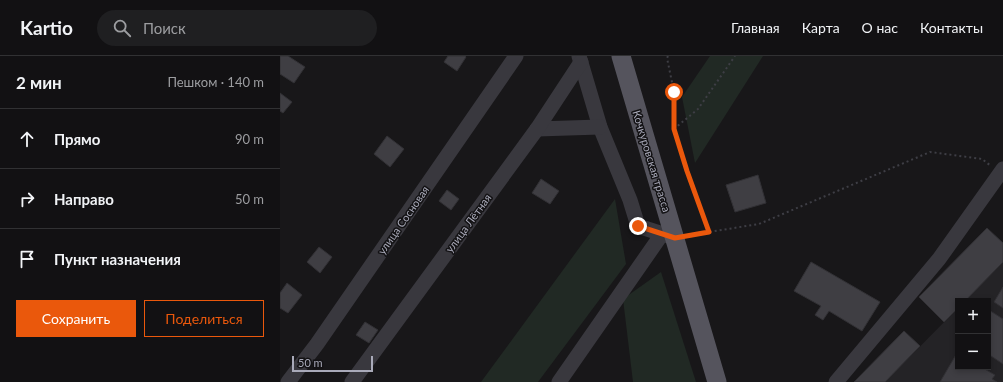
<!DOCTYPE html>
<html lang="ru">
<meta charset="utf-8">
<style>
:root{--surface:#121113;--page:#1f1f21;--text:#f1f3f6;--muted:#9c9da0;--line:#313133;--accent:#ea580c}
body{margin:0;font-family:Lato,sans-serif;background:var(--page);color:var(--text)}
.controls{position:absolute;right:12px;bottom:12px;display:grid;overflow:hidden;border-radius:0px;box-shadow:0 2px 6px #0003}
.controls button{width:36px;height:36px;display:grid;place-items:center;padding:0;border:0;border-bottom:1px solid var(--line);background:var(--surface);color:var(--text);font:20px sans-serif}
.scale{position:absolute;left:12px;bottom:10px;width:81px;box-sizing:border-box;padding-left:4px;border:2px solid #a9aab9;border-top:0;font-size:11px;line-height:14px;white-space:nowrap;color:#a9aab9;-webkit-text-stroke:3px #131214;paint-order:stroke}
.stop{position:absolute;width:12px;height:12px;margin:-9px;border:3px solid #ea580c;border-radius:50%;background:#fff}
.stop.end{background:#ea580c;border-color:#fff;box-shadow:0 1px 4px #0008}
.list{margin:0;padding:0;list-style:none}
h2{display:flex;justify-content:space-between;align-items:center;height:52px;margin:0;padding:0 16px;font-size:17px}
h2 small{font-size:13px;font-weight:400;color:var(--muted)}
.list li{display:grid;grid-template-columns:26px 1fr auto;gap:12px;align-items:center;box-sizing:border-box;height:60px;padding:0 16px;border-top:1px solid var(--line)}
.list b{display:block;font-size:15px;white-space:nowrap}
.list em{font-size:13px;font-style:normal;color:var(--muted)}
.actions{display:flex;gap:8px;padding:12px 16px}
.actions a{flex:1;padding:9px 0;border:1px solid var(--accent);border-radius:0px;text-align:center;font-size:14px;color:var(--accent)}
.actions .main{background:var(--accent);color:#fff}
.icon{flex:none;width:22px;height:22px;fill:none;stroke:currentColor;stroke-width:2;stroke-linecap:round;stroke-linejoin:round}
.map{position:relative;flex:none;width:723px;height:326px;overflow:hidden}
header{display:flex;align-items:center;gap:24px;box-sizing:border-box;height:56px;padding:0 20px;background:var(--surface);border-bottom:1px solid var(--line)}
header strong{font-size:19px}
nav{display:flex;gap:22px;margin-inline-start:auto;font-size:14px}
.search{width:280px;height:36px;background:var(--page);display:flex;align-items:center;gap:10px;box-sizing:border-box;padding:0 14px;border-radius:22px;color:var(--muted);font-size:15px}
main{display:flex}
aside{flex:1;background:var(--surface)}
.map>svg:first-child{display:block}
.built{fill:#242326}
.green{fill:#212924}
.building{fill:#3f3e43;stroke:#323135}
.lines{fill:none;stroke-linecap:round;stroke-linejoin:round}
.path{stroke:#3e3e45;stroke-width:2;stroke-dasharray:2 3;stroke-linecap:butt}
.minor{stroke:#39383e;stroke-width:15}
.major{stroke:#55545d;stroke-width:19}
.route{stroke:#ea580c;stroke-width:5}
.labels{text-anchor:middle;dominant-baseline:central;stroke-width:3;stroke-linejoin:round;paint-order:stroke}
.street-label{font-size:11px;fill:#a9aab9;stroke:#131214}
</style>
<header>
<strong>Kartio</strong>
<div class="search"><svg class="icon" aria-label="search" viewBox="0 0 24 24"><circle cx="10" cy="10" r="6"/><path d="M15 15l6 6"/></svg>Поиск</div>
<nav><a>Главная</a><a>Карта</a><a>О нас</a><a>Контакты</a></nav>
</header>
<main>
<aside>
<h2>2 мин<small>Пешком · 140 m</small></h2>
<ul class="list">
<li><svg class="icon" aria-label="ahead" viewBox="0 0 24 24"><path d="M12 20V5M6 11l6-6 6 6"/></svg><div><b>Прямо</b></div><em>90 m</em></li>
<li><svg class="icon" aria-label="right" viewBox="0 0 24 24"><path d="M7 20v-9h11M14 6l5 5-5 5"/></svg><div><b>Направо</b></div><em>50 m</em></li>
<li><svg class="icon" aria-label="arrive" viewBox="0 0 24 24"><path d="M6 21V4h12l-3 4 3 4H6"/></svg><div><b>Пункт назначения</b></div></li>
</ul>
<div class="actions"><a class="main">Сохранить</a><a>Поделиться</a></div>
</aside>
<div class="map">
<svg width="723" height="326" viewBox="0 0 723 326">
<rect width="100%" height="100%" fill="#181719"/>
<!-- built -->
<polygon class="built" points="723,206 723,326 605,326 678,252 678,311 708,311 708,245 685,245"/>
<!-- green -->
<g class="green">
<polygon points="430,0 483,0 415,107 402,41"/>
<polygon points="335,143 346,208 258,326 201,326"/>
<polygon points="381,216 416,326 353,326 343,243"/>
</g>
<!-- building -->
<g class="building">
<polygon points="0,0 8,0 25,11 14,27 0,18"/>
<polygon points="168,0 185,0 186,1 177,15 164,6"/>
<polygon points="0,37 12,46 3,57 0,55"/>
<polygon points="107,80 124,93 110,111 94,98"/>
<polygon points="478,119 486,147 455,156 446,129"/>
<polygon points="261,123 279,135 270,148 252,137"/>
<polygon points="167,134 179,143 171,154 159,145"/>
<polygon points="707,172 723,187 723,206 685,245 678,245 678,252 664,266 639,241"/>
<polygon points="39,191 52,201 40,217 27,206"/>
<polygon points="531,206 600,246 582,275 549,255 543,264 535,259 541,250 514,235"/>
<polygon points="7,227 22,239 8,257 0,252 0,237"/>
<polygon points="723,231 723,252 714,246"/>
<polygon points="709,254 723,263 723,308 708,298 708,256"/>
<polygon points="85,266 98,274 89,287 76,279"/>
<polygon points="624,275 640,290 605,326 574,326"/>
<polygon points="677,297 678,298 678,311 701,311 715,319 712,323 717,326 660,326"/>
</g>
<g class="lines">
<!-- path -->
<g class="path">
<polyline points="388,0 387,2 394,36 394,73 407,115 429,176"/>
<polyline points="394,73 418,53 455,0"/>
<polyline points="410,179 479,168 650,96 702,103 711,110"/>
</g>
<!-- minor -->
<g class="minor">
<polyline points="299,0 320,71 350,144 358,170 395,182"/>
<polyline points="257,73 320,71"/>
<polyline points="8,326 37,288 236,0"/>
<polyline points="72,326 257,73 301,6"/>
<polyline points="279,326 382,178"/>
<polyline points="556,326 659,203 723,113"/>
</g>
<!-- major -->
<polyline class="major" points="341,0 437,326"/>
</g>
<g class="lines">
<!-- route -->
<polyline class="route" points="358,170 395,182 429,176 407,115 394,73 394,36"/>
</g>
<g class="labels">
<!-- street labels -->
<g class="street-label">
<text transform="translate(372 105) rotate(73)">Кочкуровская трасса</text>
<text transform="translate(123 164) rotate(-55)">улица Сосновая</text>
<text transform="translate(188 167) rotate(-54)">улица Лётная</text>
</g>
</g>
</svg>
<div class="controls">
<button>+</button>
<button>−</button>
</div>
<div class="scale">50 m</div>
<div class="stop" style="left:394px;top:36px"></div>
<div class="stop end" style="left:358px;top:170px"></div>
</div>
</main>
